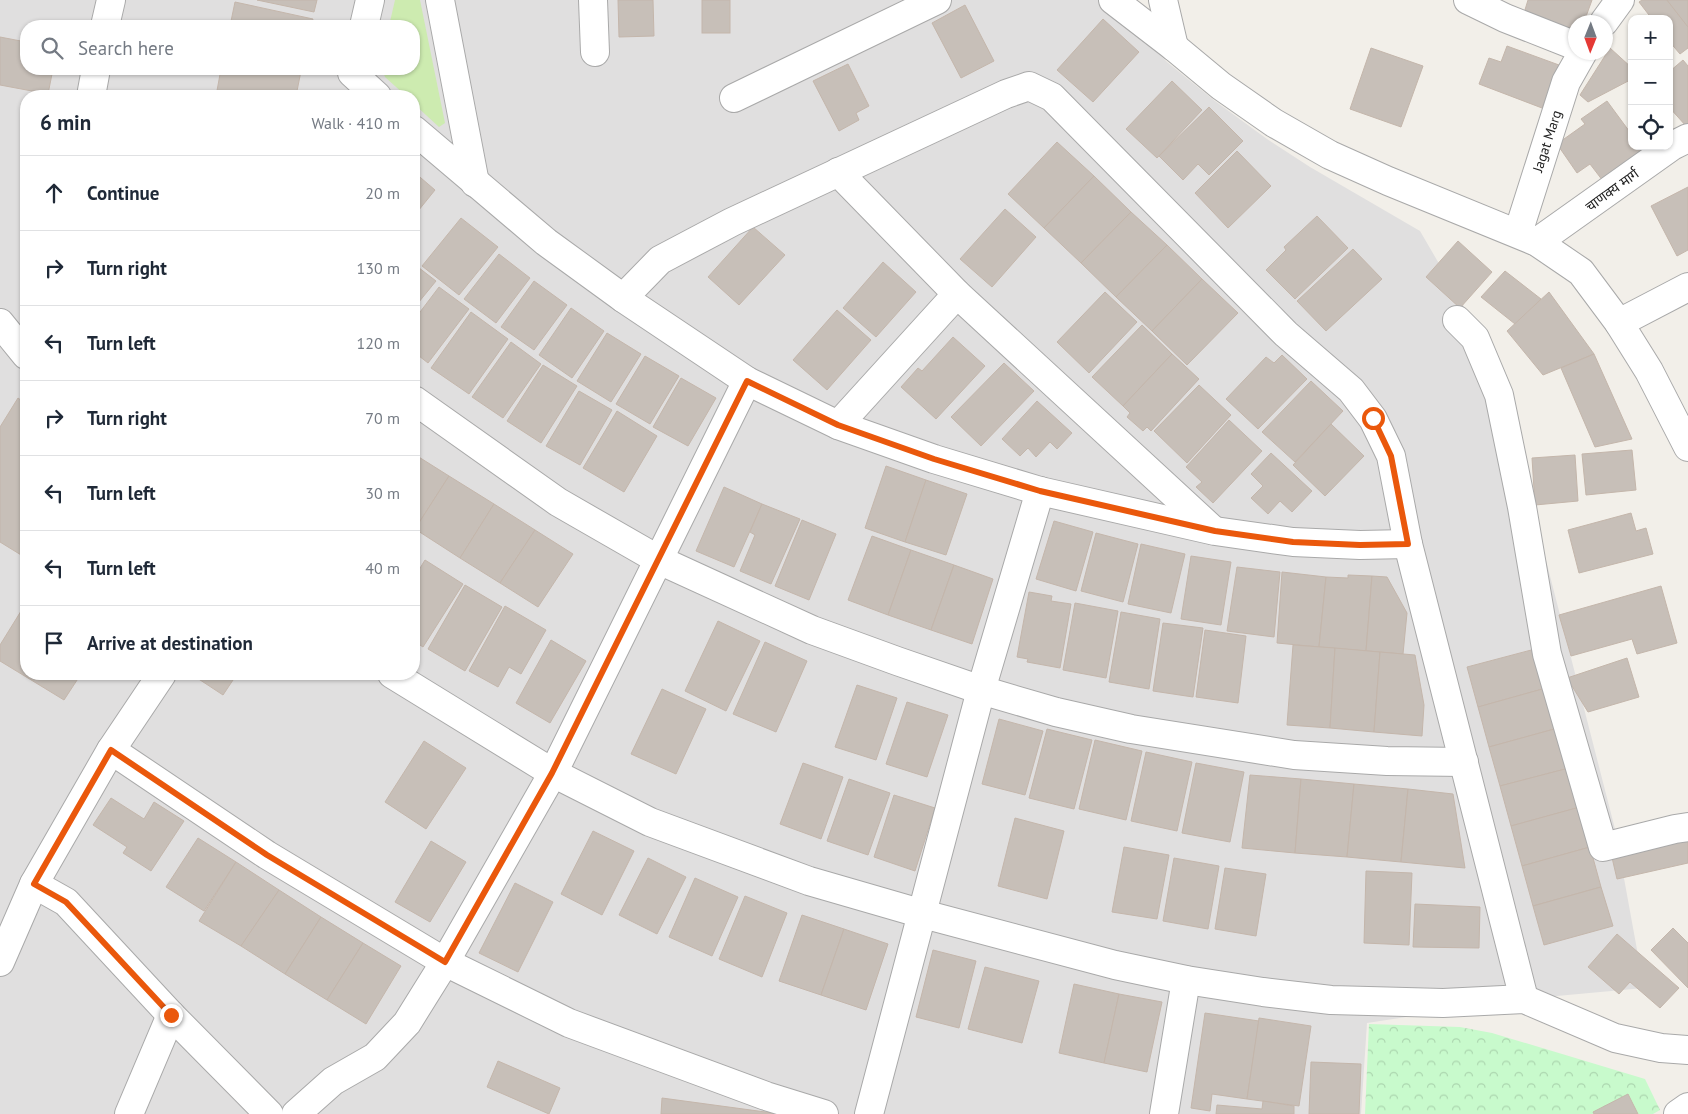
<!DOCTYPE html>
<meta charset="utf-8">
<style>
:root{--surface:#fff;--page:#f6f6f7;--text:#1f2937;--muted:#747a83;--line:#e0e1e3}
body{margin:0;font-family:"PT Sans","Noto Sans Devanagari",sans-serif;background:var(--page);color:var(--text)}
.controls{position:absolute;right:15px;top:15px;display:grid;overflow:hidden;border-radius:10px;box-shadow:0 1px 4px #0004}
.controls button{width:45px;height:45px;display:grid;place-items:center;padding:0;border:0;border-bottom:1px solid var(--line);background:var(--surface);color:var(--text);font:25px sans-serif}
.compass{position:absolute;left:1568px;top:15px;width:45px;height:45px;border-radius:50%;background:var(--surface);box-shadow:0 1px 4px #0004;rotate:181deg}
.stop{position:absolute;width:15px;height:15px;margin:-11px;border:4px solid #ea580c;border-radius:50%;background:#fff}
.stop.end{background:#ea580c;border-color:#fff;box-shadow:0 1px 5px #0008}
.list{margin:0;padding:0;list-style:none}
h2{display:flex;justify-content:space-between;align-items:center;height:65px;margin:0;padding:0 20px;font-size:21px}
h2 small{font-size:16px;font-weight:400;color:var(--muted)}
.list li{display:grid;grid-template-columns:32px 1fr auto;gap:15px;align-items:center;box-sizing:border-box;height:75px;padding:0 20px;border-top:1px solid var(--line)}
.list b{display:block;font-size:19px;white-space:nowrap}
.list em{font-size:16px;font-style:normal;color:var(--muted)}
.icon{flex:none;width:28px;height:28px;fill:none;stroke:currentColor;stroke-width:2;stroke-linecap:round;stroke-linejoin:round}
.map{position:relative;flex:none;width:1688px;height:1114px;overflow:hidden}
.search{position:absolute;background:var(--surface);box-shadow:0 1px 4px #0004;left:20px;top:20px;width:400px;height:55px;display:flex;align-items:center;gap:12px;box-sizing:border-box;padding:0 18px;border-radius:20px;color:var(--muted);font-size:19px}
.panel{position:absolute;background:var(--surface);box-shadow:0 1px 4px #0004;left:20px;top:90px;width:400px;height:590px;border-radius:20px}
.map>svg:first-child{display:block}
.residential{fill:#e0dfdf;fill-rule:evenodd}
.grass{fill:#cdebb0}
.park{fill:url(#park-crowns)}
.building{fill:#c7bfb8;stroke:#c4b6ab}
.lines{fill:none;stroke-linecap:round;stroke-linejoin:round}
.minor-casing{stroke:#a9a9a9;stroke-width:30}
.minor{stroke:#fff;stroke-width:28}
.route{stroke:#ea580c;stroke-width:6}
.labels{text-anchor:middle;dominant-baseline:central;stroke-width:4;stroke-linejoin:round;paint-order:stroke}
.street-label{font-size:14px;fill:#222;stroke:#fff}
</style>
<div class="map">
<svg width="1688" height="1114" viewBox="0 0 1688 1114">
<defs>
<pattern id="park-crowns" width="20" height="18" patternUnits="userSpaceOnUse" patternTransform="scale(1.25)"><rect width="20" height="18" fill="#c8facc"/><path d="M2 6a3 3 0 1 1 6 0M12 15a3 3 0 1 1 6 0" fill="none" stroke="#acd6af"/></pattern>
</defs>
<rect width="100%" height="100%" fill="#f2efe9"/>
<!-- residential -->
<path class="residential" d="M0,0H1130L1132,26L1167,62L1215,101L1267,139L1310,167L1420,231L1494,358L1615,829L1644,988L1524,999L1367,1023L1361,1114H0ZM26,26H414V69H26ZM26,96H414V674H26Z"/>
<!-- grass -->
<polygon class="grass" points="395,0 420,0 445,123 439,127 414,104 414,96 406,96 385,77 382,69 414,69 414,26 389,26"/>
<!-- park -->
<polygon class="park" points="1369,1024 1460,1027 1492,1033 1645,1079 1660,1110 1653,1114 1365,1114"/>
<!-- building -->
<g class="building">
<polygon points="257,0 317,0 314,12"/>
<polygon points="618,0 653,0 654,36 619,37"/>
<rect x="702" y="0" width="28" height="33"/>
<polygon points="1528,0 1592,0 1584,22 1576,22 1576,30 1524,13"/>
<polygon points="1642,0 1667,0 1688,27 1688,48 1680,54 1669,41 1669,19 1652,19 1639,2"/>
<polygon points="1667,0 1688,0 1688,27"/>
<polygon points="235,2 313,19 311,26 230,26"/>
<polygon points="965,5 994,61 961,78 932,23"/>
<polygon points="1103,19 1139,52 1093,102 1057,70"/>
<polygon points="0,37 26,42 26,69 53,69 48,94 0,85"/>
<polygon points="1507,46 1559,65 1542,108 1479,84 1489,58 1501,62"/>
<polygon points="1371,48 1423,66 1401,127 1350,109"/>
<polygon points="1610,48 1632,68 1632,79 1588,102 1580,95"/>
<polygon points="1683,60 1688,66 1688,124 1686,126 1669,107 1669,72"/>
<polygon points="848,64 869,106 856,113 859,120 839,131 813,81"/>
<polygon points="221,69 292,69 301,71 296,96 216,96"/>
<polygon points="1172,81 1202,110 1157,158 1126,129"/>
<polygon points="1607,101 1632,135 1632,146 1640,146 1644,152 1603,181 1590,164 1577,173 1557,144 1585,124 1581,119"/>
<polygon points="1209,107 1243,141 1209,175 1198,164 1183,180 1159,156"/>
<polygon points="1057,142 1094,176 1044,228 1008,194"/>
<polygon points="1237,151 1271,186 1228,228 1195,193"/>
<polygon points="414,172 435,190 414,216"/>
<polygon points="1094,176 1131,212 1081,263 1044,228"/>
<polygon points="1688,187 1688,250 1677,256 1651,206"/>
<polygon points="1005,209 1036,237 992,287 960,259"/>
<polygon points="1131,212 1167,245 1116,297 1081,263"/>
<polygon points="1317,216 1348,248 1295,299 1266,270 1286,250 1284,247"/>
<polygon points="461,218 498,247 459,295 422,266"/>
<polygon points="753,227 785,255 739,305 708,277"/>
<polygon points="1458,241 1492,272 1460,308 1426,277"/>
<polygon points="1167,245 1202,279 1152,331 1116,297"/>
<polygon points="1353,249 1382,279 1326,331 1297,301"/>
<polygon points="499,254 530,278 496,323 464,299"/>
<polygon points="883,262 916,292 876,337 843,308"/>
<polygon points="414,264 436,281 414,308"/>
<polygon points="1505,271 1541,299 1515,324 1481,297"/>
<polygon points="1202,279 1238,313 1187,365 1152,331"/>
<polygon points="534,281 567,305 534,350 501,327"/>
<polygon points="439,287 469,309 428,363 414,352 414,320"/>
<polygon points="1105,292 1137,322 1089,373 1057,342"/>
<polygon points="1549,292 1594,354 1543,375 1507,331"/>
<polygon points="571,308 604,331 572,378 539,355"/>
<polygon points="837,310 871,340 827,390 793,360"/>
<polygon points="471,312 508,339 469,394 431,368"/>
<polygon points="1142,325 1172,354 1123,406 1092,377"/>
<polygon points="607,333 641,354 611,402 577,381"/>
<polygon points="953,337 985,366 936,419 901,387 918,368 922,371"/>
<polygon points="511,342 541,364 503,418 472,397"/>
<polygon points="1172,354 1199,379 1151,431 1147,427 1143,431 1127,417 1130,413 1123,406"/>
<polygon points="1594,354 1632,439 1595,447 1561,368"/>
<polygon points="1282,355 1307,379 1258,429 1226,399 1266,357 1274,363"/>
<polygon points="645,356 679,376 650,424 616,404"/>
<polygon points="1004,363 1034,391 981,446 951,417"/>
<polygon points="543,365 577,386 541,443 507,421"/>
<polygon points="681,378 716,398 688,446 653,427"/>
<polygon points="1311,381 1343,411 1295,462 1262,432"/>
<polygon points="1199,385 1231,415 1187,463 1154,431"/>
<polygon points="579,391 612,410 580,465 546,446"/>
<polygon points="18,398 26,404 26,558 0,542 0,427"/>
<polygon points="1037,401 1072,433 1057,449 1050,442 1036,457 1028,448 1020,456 1002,439"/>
<polygon points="617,411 657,436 624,492 583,468"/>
<polygon points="1229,420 1262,451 1213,503 1196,487 1202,482 1186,467"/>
<polygon points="1331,424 1364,456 1325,496 1293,465"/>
<polygon points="1632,450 1636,490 1586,495 1582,454"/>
<polygon points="1271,453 1312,491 1292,512 1280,501 1268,514 1251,498 1263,486 1251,474"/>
<polygon points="414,454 449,476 415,529 414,528"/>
<polygon points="1575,455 1578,501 1535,505 1532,458"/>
<polygon points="886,466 926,480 905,542 865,528"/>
<polygon points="449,476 494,504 460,558 415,529"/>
<polygon points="926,480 967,494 946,555 905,542"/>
<polygon points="724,487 762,504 734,567 696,551"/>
<polygon points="494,504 535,530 500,583 460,558"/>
<polygon points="762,504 800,519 771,584 740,571 755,535 750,532"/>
<polygon points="1631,513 1636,531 1646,528 1653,554 1579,573 1568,530"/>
<polygon points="802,520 836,534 809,600 775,586"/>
<polygon points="1054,521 1093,532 1076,591 1036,579"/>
<polygon points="535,530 573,554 538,607 500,583"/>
<polygon points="1096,533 1138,544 1123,602 1081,591"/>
<polygon points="872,536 911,550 888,615 848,600"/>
<polygon points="1141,544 1185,554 1171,613 1128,604"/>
<polygon points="911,550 954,565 931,630 888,615"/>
<polygon points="1191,556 1231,562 1221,625 1181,619"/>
<polygon points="425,560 463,584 423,647 414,641 414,578"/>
<polygon points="954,565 993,579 972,644 931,630"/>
<polygon points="1237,567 1280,572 1274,637 1227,631"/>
<polygon points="1282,572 1326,577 1319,647 1277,643"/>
<polygon points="1348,575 1372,576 1366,651 1319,647 1326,577 1348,578"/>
<polygon points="1372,576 1387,577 1407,613 1403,654 1366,651"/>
<polygon points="465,585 502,607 465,671 428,649"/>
<polygon points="1661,586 1677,643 1637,654 1632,639 1571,656 1559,615"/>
<polygon points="1029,592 1052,596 1051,601 1071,604 1060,668 1027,662 1028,659 1017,657"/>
<polygon points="26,603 26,674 81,674 64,700 0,661 0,645"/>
<polygon points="1075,603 1118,611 1106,678 1063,670"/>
<polygon points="505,606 546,630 521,674 509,667 498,687 469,671"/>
<polygon points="1121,612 1160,619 1149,689 1109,682"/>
<polygon points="718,621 760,641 726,711 685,691"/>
<polygon points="1163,623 1203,628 1193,697 1153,691"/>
<polygon points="1205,630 1246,636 1238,703 1196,697"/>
<polygon points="551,640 586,661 550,723 516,703"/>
<polygon points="765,642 807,661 776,732 733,714"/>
<polygon points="1293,645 1335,648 1330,728 1287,725"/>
<polygon points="1335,648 1380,652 1374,732 1330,728"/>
<polygon points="1535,649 1546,688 1478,707 1467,667"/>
<polygon points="1380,652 1415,655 1424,705 1422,736 1374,732"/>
<polygon points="1627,658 1639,697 1588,712 1567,678"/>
<polygon points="191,674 237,674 223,695"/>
<polygon points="857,685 897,698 876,760 835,747"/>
<polygon points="1546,688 1558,728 1489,747 1478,707"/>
<polygon points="662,689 706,709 676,774 631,754"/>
<polygon points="907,702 948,715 927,777 886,764"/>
<polygon points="999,719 1043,731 1025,795 982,784"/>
<polygon points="1558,728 1569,768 1500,786 1489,747"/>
<polygon points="1047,729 1092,740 1074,809 1029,798"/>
<polygon points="1095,740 1142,751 1126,820 1079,809"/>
<polygon points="424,741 466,768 426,829 385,802"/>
<polygon points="1146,752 1192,762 1177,831 1131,821"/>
<polygon points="803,763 843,777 821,839 780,824"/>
<polygon points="1196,763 1244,772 1230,842 1182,833"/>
<polygon points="1569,768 1580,807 1511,826 1500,786"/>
<polygon points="1250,775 1301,779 1295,853 1242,848"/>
<polygon points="849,779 890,793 868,855 827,841"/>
<polygon points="1301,779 1354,784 1347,857 1295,853"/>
<polygon points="1354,784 1408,789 1401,862 1347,857"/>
<polygon points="1408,789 1453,794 1465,868 1401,862"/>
<polygon points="894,795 935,808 915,871 874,857"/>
<polygon points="111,798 144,819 154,802 184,821 151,871 123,853 127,847 93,825"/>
<polygon points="1580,807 1590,847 1522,866 1511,826"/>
<polygon points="1015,818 1064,831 1047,899 998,886"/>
<polygon points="593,831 634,851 602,915 561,894"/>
<polygon points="1688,831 1688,863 1617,879 1610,849"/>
<polygon points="198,838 236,862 204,911 166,887"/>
<polygon points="431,841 466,862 430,922 395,902"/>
<polygon points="1124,847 1169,855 1157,919 1112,912"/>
<polygon points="1590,847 1601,887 1533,906 1522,866"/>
<polygon points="648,858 686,877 657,934 619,915"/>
<polygon points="1174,858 1219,866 1208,929 1163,921"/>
<polygon points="236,862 279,890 241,946 199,921"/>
<polygon points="1225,868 1266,874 1256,936 1215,929"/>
<polygon points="1366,871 1412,873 1409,945 1364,943"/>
<polygon points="695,878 738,897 712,956 669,937"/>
<polygon points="515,883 553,902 518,972 479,953"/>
<polygon points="1601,887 1613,926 1544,945 1533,906"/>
<polygon points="279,890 321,917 285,974 241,946"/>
<polygon points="745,896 787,913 762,977 719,959"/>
<polygon points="1415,904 1480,907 1479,948 1413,947"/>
<polygon points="802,915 844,929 821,995 779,981"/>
<polygon points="321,917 363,943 327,1000 285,974"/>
<polygon points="1673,928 1688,943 1688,988 1651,950"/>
<polygon points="844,929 888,944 866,1010 821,995"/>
<polygon points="1617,934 1679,988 1660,1008 1630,982 1619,994 1588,967"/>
<polygon points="363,943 401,966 366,1024 327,1000"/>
<polygon points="933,950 976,961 959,1028 916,1017"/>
<polygon points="985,967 1039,981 1022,1043 968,1029"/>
<polygon points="1074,984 1119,994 1104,1063 1059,1053"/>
<polygon points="1119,994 1162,1002 1147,1072 1104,1063"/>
<polygon points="1205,1013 1259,1021 1247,1099 1212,1094 1210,1111 1191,1108"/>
<polygon points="1259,1018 1311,1026 1299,1106 1247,1099"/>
<polygon points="498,1061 560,1088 549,1114 487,1087"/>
<polygon points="1311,1062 1361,1064 1359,1114 1309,1114"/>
<polygon points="1628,1094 1638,1114 1594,1114 1593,1112"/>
<polygon points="662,1098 780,1114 661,1114"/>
<polygon points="1263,1101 1294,1106 1294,1114 1216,1114 1217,1105 1262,1109"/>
</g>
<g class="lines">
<!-- minor casing -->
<g class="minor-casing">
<g id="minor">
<polyline points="440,0 475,183"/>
<polyline points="593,0 595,52"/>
<polyline points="1113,0 1174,47 1221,86 1274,123 1330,155 1388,181 1537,242 1581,272 1619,323 1649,371 1688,447"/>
<polyline points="1163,0 1174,47"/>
<polyline points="1468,0 1505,18 1576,46"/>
<polyline points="1604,22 1620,0"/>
<polyline points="105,26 111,0"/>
<polyline points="364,26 370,0"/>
<polyline points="352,73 377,96"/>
<polyline points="91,96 96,69"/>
<polyline points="734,98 937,0"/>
<polyline points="414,130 546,242 623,298 747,381 838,425 934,459 1040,491 1215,531 1293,542 1360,545 1408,544"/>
<polyline points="838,172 957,294 1213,530"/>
<polyline points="1518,233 1566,82 1583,52"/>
<polyline points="1537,242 1672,146 1688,138"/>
<polyline points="623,298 660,260 732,222 1006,94 1029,86 1052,97 1286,334 1351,390 1373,419 1391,456 1408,544 1524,999"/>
<polyline points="1457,320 1475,338 1499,395 1522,507 1547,654 1603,847 1675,829 1688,827"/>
<polyline points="0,323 26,355"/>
<polyline points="1619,323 1688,287"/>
<polyline points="414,400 558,502 659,560 812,630 897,661 981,690 1056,712 1131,729 1294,755 1387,761 1464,762"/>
<polyline points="838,425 957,294"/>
<polyline points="392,674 553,773 650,822 809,881 923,914 1115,965 1186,980 1263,992 1331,1000 1443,1003 1524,999 1615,1038 1661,1048 1688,1050"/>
<polyline points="111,750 267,855 445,962 569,1023 766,1096 824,1114"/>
<polyline points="34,884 66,902 171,1015 269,1114"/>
<polyline points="0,962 34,884 111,750 162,674"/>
<polyline points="129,1114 171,1015"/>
<polyline points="296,1114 333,1081 375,1057 407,1023 445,962 553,773 747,381"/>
<polyline points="869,1114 981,690 1040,491"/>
<polyline points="1164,1114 1186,980"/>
<polyline points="1678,1114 1688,1107"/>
</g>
</g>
<!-- minor -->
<use href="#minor" class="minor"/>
</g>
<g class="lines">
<!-- route -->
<polyline class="route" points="171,1015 66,902 34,884 111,750 267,855 445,962 552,773 747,381 838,425 934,459 1040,491 1215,531 1293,542 1360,545 1408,544 1391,456 1373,418"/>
</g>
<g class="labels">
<!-- street labels -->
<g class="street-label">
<text transform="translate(1547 141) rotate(-72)">Jagat Marg</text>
<text transform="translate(1612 190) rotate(-36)">चाणक्य मार्ग</text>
</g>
</g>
</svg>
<div class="controls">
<button>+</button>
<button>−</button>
<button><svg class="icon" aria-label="locate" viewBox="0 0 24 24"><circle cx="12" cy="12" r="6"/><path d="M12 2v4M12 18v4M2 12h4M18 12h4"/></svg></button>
</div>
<svg class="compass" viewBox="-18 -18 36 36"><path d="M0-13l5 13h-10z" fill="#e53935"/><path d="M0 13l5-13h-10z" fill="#747a83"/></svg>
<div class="stop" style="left:1373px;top:418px"></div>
<div class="stop end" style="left:171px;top:1015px"></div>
<div class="search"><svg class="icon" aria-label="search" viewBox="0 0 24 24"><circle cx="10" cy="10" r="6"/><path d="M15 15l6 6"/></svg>Search here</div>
<section class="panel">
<h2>6 min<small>Walk · 410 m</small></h2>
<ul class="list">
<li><svg class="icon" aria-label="ahead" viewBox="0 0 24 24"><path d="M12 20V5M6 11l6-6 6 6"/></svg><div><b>Continue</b></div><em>20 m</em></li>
<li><svg class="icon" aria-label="right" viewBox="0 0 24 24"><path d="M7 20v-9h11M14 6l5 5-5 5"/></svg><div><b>Turn right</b></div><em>130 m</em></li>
<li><svg class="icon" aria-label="left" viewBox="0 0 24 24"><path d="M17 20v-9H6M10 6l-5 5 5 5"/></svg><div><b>Turn left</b></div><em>120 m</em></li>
<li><svg class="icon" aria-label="right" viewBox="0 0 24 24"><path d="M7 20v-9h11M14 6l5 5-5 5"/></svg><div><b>Turn right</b></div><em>70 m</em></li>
<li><svg class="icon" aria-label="left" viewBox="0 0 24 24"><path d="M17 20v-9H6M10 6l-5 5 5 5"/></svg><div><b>Turn left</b></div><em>30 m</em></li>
<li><svg class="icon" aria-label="left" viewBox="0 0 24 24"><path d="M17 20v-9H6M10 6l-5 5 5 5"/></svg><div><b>Turn left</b></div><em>40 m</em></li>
<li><svg class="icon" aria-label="arrive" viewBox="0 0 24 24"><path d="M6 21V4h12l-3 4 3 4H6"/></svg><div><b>Arrive at destination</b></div></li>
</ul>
</section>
</div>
